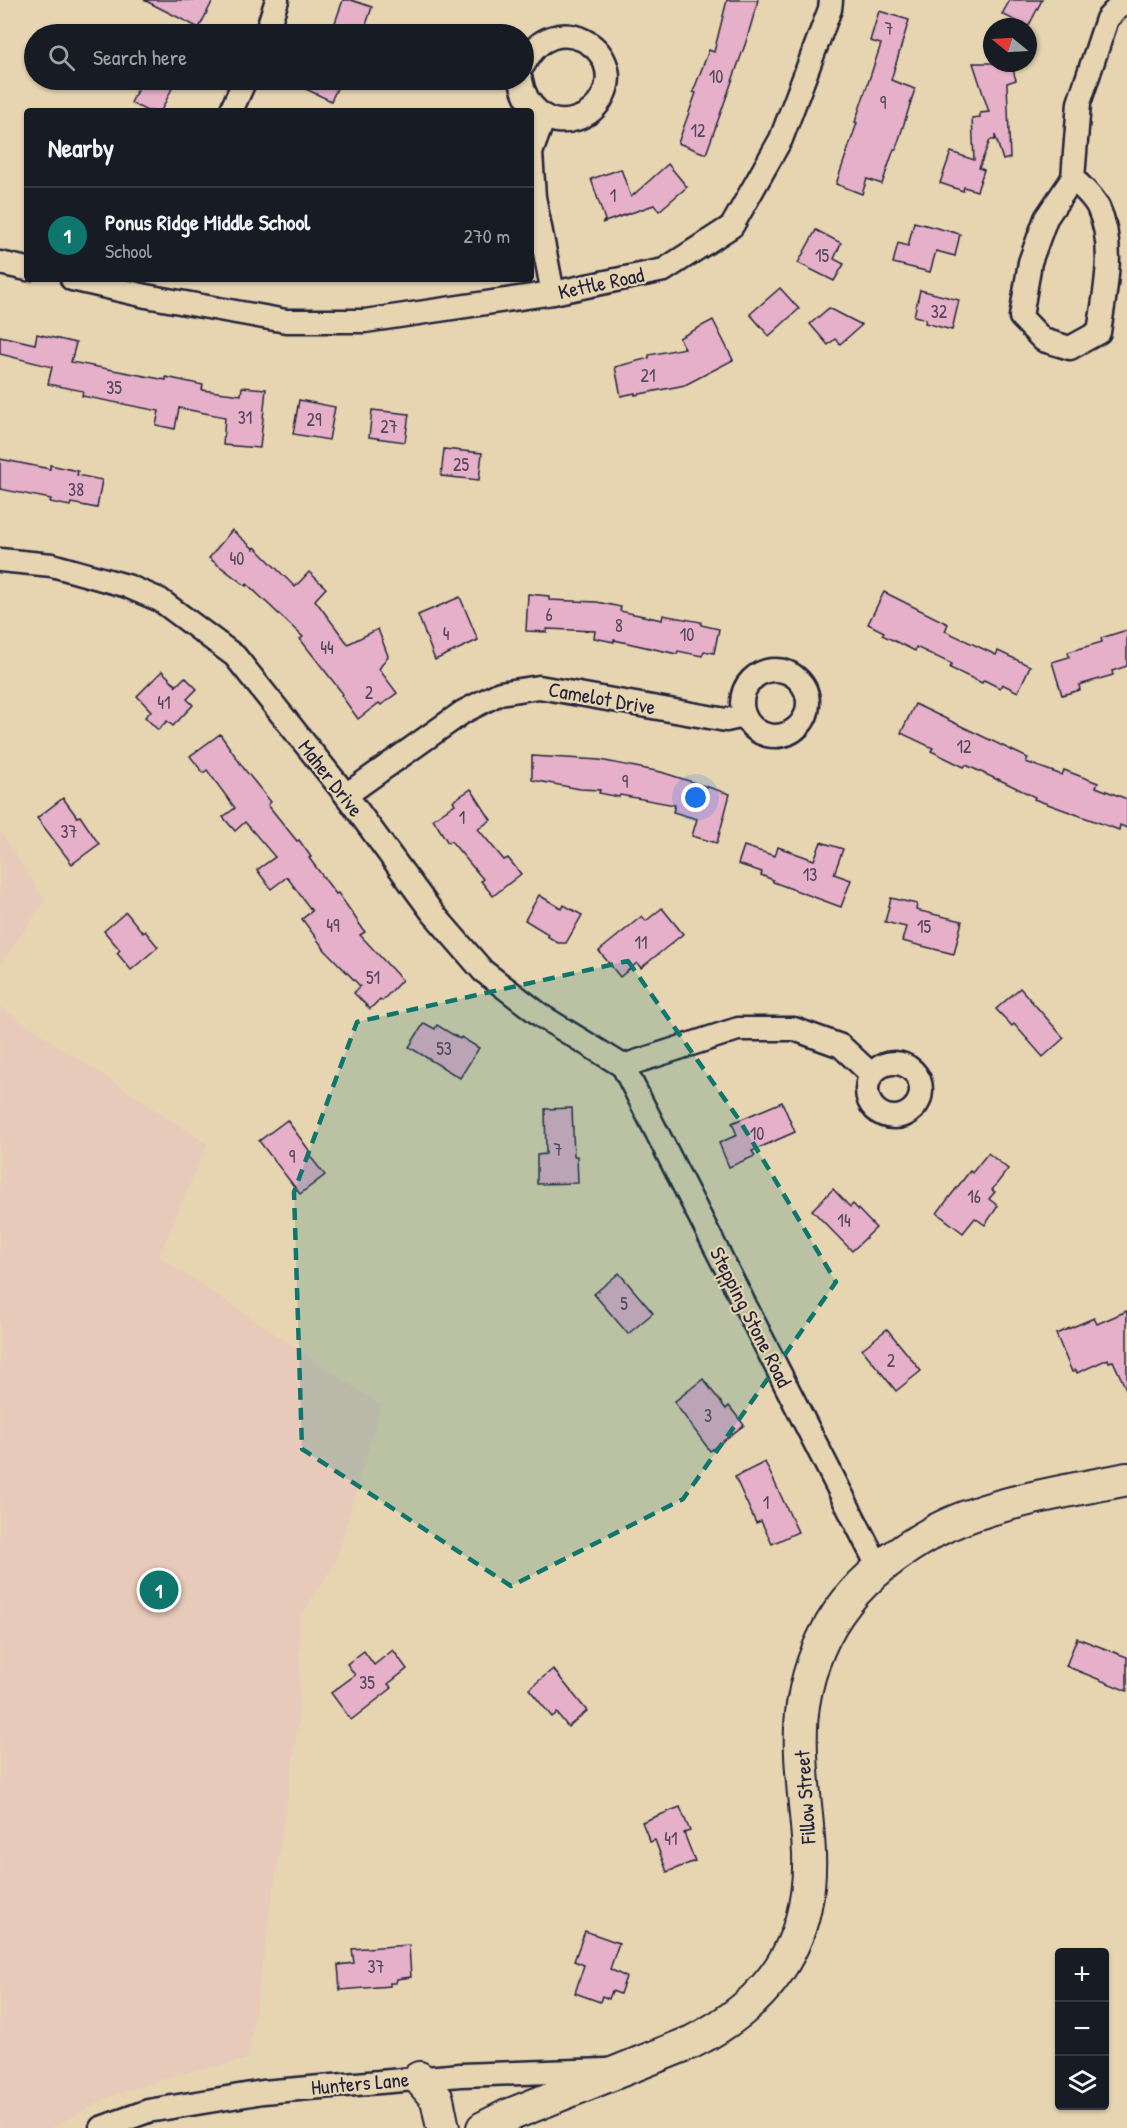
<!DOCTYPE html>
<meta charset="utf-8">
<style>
:root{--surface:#171b24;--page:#242831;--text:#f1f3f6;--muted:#9ea1a6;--line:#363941;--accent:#0f766e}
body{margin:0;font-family:"Patrick Hand",sans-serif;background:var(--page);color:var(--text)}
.controls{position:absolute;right:18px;bottom:18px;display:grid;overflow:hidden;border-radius:6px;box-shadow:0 2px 4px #0004}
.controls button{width:54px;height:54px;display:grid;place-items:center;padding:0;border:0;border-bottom:2px solid var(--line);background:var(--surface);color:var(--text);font:30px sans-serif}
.compass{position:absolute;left:983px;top:18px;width:54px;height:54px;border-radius:50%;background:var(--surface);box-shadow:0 2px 4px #0004;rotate:288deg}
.you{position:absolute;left:696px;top:798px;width:21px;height:21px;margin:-15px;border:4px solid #fff;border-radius:50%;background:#1a73e8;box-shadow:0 0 0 9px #1a73e833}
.badge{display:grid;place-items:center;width:39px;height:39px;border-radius:50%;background:var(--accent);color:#fff;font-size:20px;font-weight:700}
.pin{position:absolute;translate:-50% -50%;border:3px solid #fff;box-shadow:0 2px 6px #0006}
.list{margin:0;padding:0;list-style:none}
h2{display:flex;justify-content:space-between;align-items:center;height:78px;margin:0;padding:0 24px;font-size:26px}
h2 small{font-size:20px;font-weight:400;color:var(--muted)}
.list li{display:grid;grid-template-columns:39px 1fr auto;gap:18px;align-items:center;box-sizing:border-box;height:96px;padding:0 24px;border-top:2px solid var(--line)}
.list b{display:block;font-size:22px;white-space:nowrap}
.list p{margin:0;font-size:20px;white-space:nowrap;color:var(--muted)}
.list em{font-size:20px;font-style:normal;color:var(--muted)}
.icon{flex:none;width:33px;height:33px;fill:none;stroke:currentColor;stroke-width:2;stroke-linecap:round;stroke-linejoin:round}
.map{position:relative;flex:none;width:1127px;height:2128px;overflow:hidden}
.search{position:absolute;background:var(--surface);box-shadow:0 2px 4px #0004;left:24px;top:24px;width:510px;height:66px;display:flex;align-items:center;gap:15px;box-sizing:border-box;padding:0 21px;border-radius:33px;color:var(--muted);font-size:22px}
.panel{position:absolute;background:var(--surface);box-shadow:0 2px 4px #0004;left:24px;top:108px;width:510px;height:174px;border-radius:6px}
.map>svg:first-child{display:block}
.built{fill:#e7cab9}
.building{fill:#e6b0c9;stroke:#22223b;stroke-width:1.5}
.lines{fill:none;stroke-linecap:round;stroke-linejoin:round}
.street-casing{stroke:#22223b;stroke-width:27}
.secondary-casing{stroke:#22223b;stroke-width:36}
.street{stroke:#e7d5b2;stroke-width:22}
.secondary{stroke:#e7d5b2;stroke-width:32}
.marked{fill:#0f766e;fill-opacity:0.2;stroke:#0f766e;stroke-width:4.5;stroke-dasharray:12 8;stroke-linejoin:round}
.labels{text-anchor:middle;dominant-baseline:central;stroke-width:4.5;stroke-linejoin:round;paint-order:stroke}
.number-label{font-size:18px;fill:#53465e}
.street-label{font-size:21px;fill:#22223b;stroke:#e7d5b2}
</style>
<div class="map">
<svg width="1127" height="2128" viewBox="0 0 1127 2128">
<rect width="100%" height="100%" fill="#e7d5b2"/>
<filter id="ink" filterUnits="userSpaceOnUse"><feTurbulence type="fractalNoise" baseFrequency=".0167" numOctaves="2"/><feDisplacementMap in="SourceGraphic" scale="12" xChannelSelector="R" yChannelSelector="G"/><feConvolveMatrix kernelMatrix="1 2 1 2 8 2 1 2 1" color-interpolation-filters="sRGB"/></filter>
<g filter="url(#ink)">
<!-- built -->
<g class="built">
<polygon points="0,831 45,901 0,965"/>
<polygon points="0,1007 207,1144 159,1256 381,1405 335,1563 300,1617 299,1720 248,2059 185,2073 113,2095 51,2128 0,2128"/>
</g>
<!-- building -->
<g class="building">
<polygon points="144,0 213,0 199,28"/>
<polygon points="343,0 351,0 372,7 363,34 331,34"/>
<polygon points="727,0 758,0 746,42 706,154 678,143 696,93 693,92 709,50 714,52"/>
<polygon points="1010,0 1042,0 1028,27 1002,14"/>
<polygon points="879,11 909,20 891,80 915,89 896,149 894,149 882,184 867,179 862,194 836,184 857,123 855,122 881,44 870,41"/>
<polygon points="973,63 1011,63 1016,80 1007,83 1010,158 1003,160 995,135 995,140 990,140 979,168 984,170 977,191 964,187 963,191 940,183 951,152 974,160 972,118 980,117 980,113 989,112"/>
<polygon points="142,80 176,80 161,111 147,111 131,103"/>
<polygon points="287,80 341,80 331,101"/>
<polygon points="668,164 687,187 659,211 654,205 602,223 605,220 591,179 621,169 631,197"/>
<polygon points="914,222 960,234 955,256 936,251 930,272 893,263 898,243 908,246"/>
<polygon points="816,230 841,243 834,259 844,264 834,281 798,263"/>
<polygon points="780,288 799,309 769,336 750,314"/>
<polygon points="920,290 959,300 952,330 925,323 926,319 914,316"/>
<polygon points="829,308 862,325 840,344 835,339 828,345 810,324"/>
<polygon points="713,320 733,360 685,385 635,395 635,393 621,396 615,367 649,358 649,355 685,348 679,338"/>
<polygon points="37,334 76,343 71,362 166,380 166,377 203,385 202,390 241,395 242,387 266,389 260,448 223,445 225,417 179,408 175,429 156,425 159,411 82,396 83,391 48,384 52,367 0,354 0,336 35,344"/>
<polygon points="299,400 335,407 329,440 293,434"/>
<polygon points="372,410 409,414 405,442 369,437"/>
<polygon points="444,449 482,453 479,480 441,476"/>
<polygon points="0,459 50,469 50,465 78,471 77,475 102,480 97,508 71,503 70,506 50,502 51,499 0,489"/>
<polygon points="232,530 254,549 255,547 295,587 309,572 326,588 315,600 348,644 378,629 388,656 379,669 397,693 381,705 379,703 358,719 341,695 343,694 300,639 303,637 247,584 246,586 209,558"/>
<polygon points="884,592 948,624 945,631 996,655 998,651 1030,666 1018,692 1002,684 1000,688 984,680 982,683 950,668 952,664 916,647 915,651 882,635 884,632 868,624"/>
<polygon points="528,594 549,596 549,600 597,602 621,607 620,611 662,620 663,615 701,622 701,625 719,629 714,653 704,651 702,656 678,651 677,654 614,640 614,642 594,638 595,631 547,629 547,632 526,631"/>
<polygon points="460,597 478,640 435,660 418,615"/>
<polygon points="1127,630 1127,666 1112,671 1113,675 1079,685 1080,690 1062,695 1052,662 1069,657 1068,652 1102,642 1101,638"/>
<polygon points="162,671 176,685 175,687 185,677 197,689 187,699 193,705 173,726 167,721 158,730 145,717 151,711 137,696"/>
<polygon points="915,704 1028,758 1026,762 1062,775 1064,770 1098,783 1096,787 1127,799 1127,828 1120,825 1119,830 1034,799 1035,797 998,779 998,780 966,765 964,767 931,751 933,748 901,733"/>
<polygon points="220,734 245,770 271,802 268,805 297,841 299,840 311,857 309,858 336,894 338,893 350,910 365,932 360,935 402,980 382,1001 380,999 370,1009 354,993 360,986 325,950 302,919 312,911 287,877 271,889 257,870 275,857 245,822 235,831 223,817 235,808 207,770 203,773 190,756"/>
<polygon points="532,756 600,760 661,772 730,794 717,843 692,836 697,819 673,812 675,805 620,795 619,797 599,793 600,790 580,789 532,780"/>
<polygon points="471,789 491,820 478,829 504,860 508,858 521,874 493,896 481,881 483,879 451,841 448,843 433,819 455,804 453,801"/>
<polygon points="63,798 77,817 80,816 99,844 72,864 37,818"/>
<polygon points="821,842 843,849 834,874 851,880 841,907 773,882 773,880 761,875 762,872 738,864 744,846 775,856 778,847 814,860"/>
<polygon points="539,895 562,909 564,905 582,915 566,943 558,943 547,936 548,934 525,920"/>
<polygon points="891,898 917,904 916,910 962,921 954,954 902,941 906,927 885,922"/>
<polygon points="662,908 683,934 641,968 637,963 620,977 599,951 642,916 646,921"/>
<polygon points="126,912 143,933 145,931 158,947 131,970 117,953 120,950 104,931"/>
<polygon points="1020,988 1064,1038 1043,1057 1014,1024 1012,1026 996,1009"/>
<polygon points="424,1023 435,1029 437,1025 460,1039 461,1037 479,1048 460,1078 409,1047"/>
<polygon points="782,1102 795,1132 752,1151 755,1156 729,1167 719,1143 737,1135 732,1123"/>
<polygon points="572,1108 574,1156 577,1156 578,1183 537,1184 537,1155 546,1154 545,1109"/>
<polygon points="287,1120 311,1153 309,1155 325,1175 300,1194 259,1141"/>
<polygon points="988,1153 1008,1169 992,1190 995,1192 989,1199 998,1206 985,1225 975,1218 963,1233 937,1213 970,1171 972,1173"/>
<polygon points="833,1189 850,1207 853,1204 876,1228 852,1251 812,1210"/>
<polygon points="619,1273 653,1313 628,1334 594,1294"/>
<polygon points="1127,1311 1127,1391 1113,1361 1109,1362 1108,1359 1077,1373 1076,1370 1072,1372 1056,1334 1094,1318 1097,1324"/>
<polygon points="887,1329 921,1371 896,1391 862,1349"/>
<polygon points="703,1379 726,1409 729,1406 744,1425 710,1451 674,1402"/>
<polygon points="765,1462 798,1532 772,1544 761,1521 756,1523 735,1477"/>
<polygon points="1077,1638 1127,1657 1127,1691 1066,1666"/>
<polygon points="393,1650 407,1669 388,1684 392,1688 351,1720 331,1693 355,1675 347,1664 364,1651 374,1665"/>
<polygon points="553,1669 587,1711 568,1727 557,1713 552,1717 529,1689"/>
<polygon points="680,1807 690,1831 684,1833 695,1861 667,1872 655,1840 650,1842 642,1822"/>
<polygon points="585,1931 619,1943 610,1969 626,1977 620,1994 612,1991 609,1999 602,1996 600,2002 575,1993 584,1965 574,1961"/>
<polygon points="409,1945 411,1977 397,1979 396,1983 390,1983 390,1986 340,1990 338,1965 354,1963 352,1949"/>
</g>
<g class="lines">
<!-- street casing -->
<g class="street-casing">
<g id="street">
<polyline points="266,34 277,0"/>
<path d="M521,80C525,105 547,129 576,119C589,115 597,108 603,96C627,49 554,5 524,64"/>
<polyline points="231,111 245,80"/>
<polyline points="544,117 531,153 534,197 553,293"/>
<path d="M1073,178C1081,187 1093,196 1098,207C1116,245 1105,292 1099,332L1070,348L1043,340L1021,317L1030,262L1046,218L1073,178L1079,103L1107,19L1125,0"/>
<polyline points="0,263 27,269"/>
<polyline points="72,279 146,296 286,321 365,321 553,293 664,270 732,226 781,139 830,9 831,0"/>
<polyline points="0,560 52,565 127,586 160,600 235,656 346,795 432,912 483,971 543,1017 623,1066"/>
<circle cx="775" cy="703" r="33"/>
<polyline points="346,795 463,712 500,693 539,687 726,720 744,716"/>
<circle cx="894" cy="1090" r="27"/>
<polyline points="623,1066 879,1568"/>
<polyline points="623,1066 738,1029 794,1029 841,1046 871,1074"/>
<polyline points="101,2128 148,2111 263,2092 461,2075 607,2070"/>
</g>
</g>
<!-- secondary casing -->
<g class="secondary-casing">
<g id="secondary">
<polyline points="419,2078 437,2099 443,2128"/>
<path d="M483,2128L507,2116L692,2042C770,2003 812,1943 809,1854C807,1805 796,1754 803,1705C816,1621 863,1571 935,1531C986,1503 1069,1491 1127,1479"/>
</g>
</g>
<!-- street -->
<use href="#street" class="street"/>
<!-- secondary -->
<use href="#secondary" class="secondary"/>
</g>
</g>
<!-- marked area -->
<path class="marked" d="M628,961L740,1121L836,1282L683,1499L511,1586L302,1449L294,1192L357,1022Z"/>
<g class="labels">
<!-- number labels -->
<g class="number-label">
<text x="889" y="28">7</text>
<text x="716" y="76">10</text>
<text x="883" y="102">9</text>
<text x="698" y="130">12</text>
<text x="613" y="195">1</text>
<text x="822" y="255">15</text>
<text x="939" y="311">32</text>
<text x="648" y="375">21</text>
<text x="114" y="387">35</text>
<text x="245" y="417">31</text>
<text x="314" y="419">29</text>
<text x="389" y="426">27</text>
<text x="461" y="464">25</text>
<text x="76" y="489">38</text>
<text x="237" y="558">40</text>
<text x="549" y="614">6</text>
<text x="619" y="625">8</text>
<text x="446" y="633">4</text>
<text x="687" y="634">10</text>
<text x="327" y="647">44</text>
<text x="369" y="692">2</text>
<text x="164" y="702">41</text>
<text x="964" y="746">12</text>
<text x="625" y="781">9</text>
<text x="462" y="817">1</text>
<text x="69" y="831">37</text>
<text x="810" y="874">13</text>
<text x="333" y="925">49</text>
<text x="924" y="926">15</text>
<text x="641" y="942">11</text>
<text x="373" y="977">51</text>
<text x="444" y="1048">53</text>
<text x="757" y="1133">10</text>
<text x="558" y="1149">7</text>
<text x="292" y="1156">9</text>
<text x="974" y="1196">16</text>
<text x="844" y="1220">14</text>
<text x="624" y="1303">5</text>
<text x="891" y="1360">2</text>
<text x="708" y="1415">3</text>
<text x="766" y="1502">1</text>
<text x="367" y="1682">35</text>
<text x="671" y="1838">41</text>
<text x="376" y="1966">37</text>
</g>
<!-- street labels -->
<g class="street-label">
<text transform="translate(601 283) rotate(-12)">Kettle Road</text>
<text transform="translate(602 698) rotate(10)">Camelot Drive</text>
<text transform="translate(331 778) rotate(52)">Maher Drive</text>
<text transform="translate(751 1317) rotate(63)">Stepping Stone Road</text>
<text transform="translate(805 1797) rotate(-94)">Fillow Street</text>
<text transform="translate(360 2083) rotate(-5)">Hunters Lane</text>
</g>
</g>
</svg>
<div class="controls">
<button>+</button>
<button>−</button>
<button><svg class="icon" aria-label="layers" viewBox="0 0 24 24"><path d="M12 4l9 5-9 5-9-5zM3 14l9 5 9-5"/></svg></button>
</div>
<svg class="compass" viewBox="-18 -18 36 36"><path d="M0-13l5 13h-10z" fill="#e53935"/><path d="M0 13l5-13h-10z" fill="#9ea1a6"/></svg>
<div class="you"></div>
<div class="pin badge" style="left:159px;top:1590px">1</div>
<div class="search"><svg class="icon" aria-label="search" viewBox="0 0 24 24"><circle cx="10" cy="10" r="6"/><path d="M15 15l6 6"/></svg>Search here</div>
<section class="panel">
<h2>Nearby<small></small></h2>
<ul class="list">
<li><span class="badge">1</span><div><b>Ponus Ridge Middle School</b><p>School</p></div><em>270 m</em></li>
</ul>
</section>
</div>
